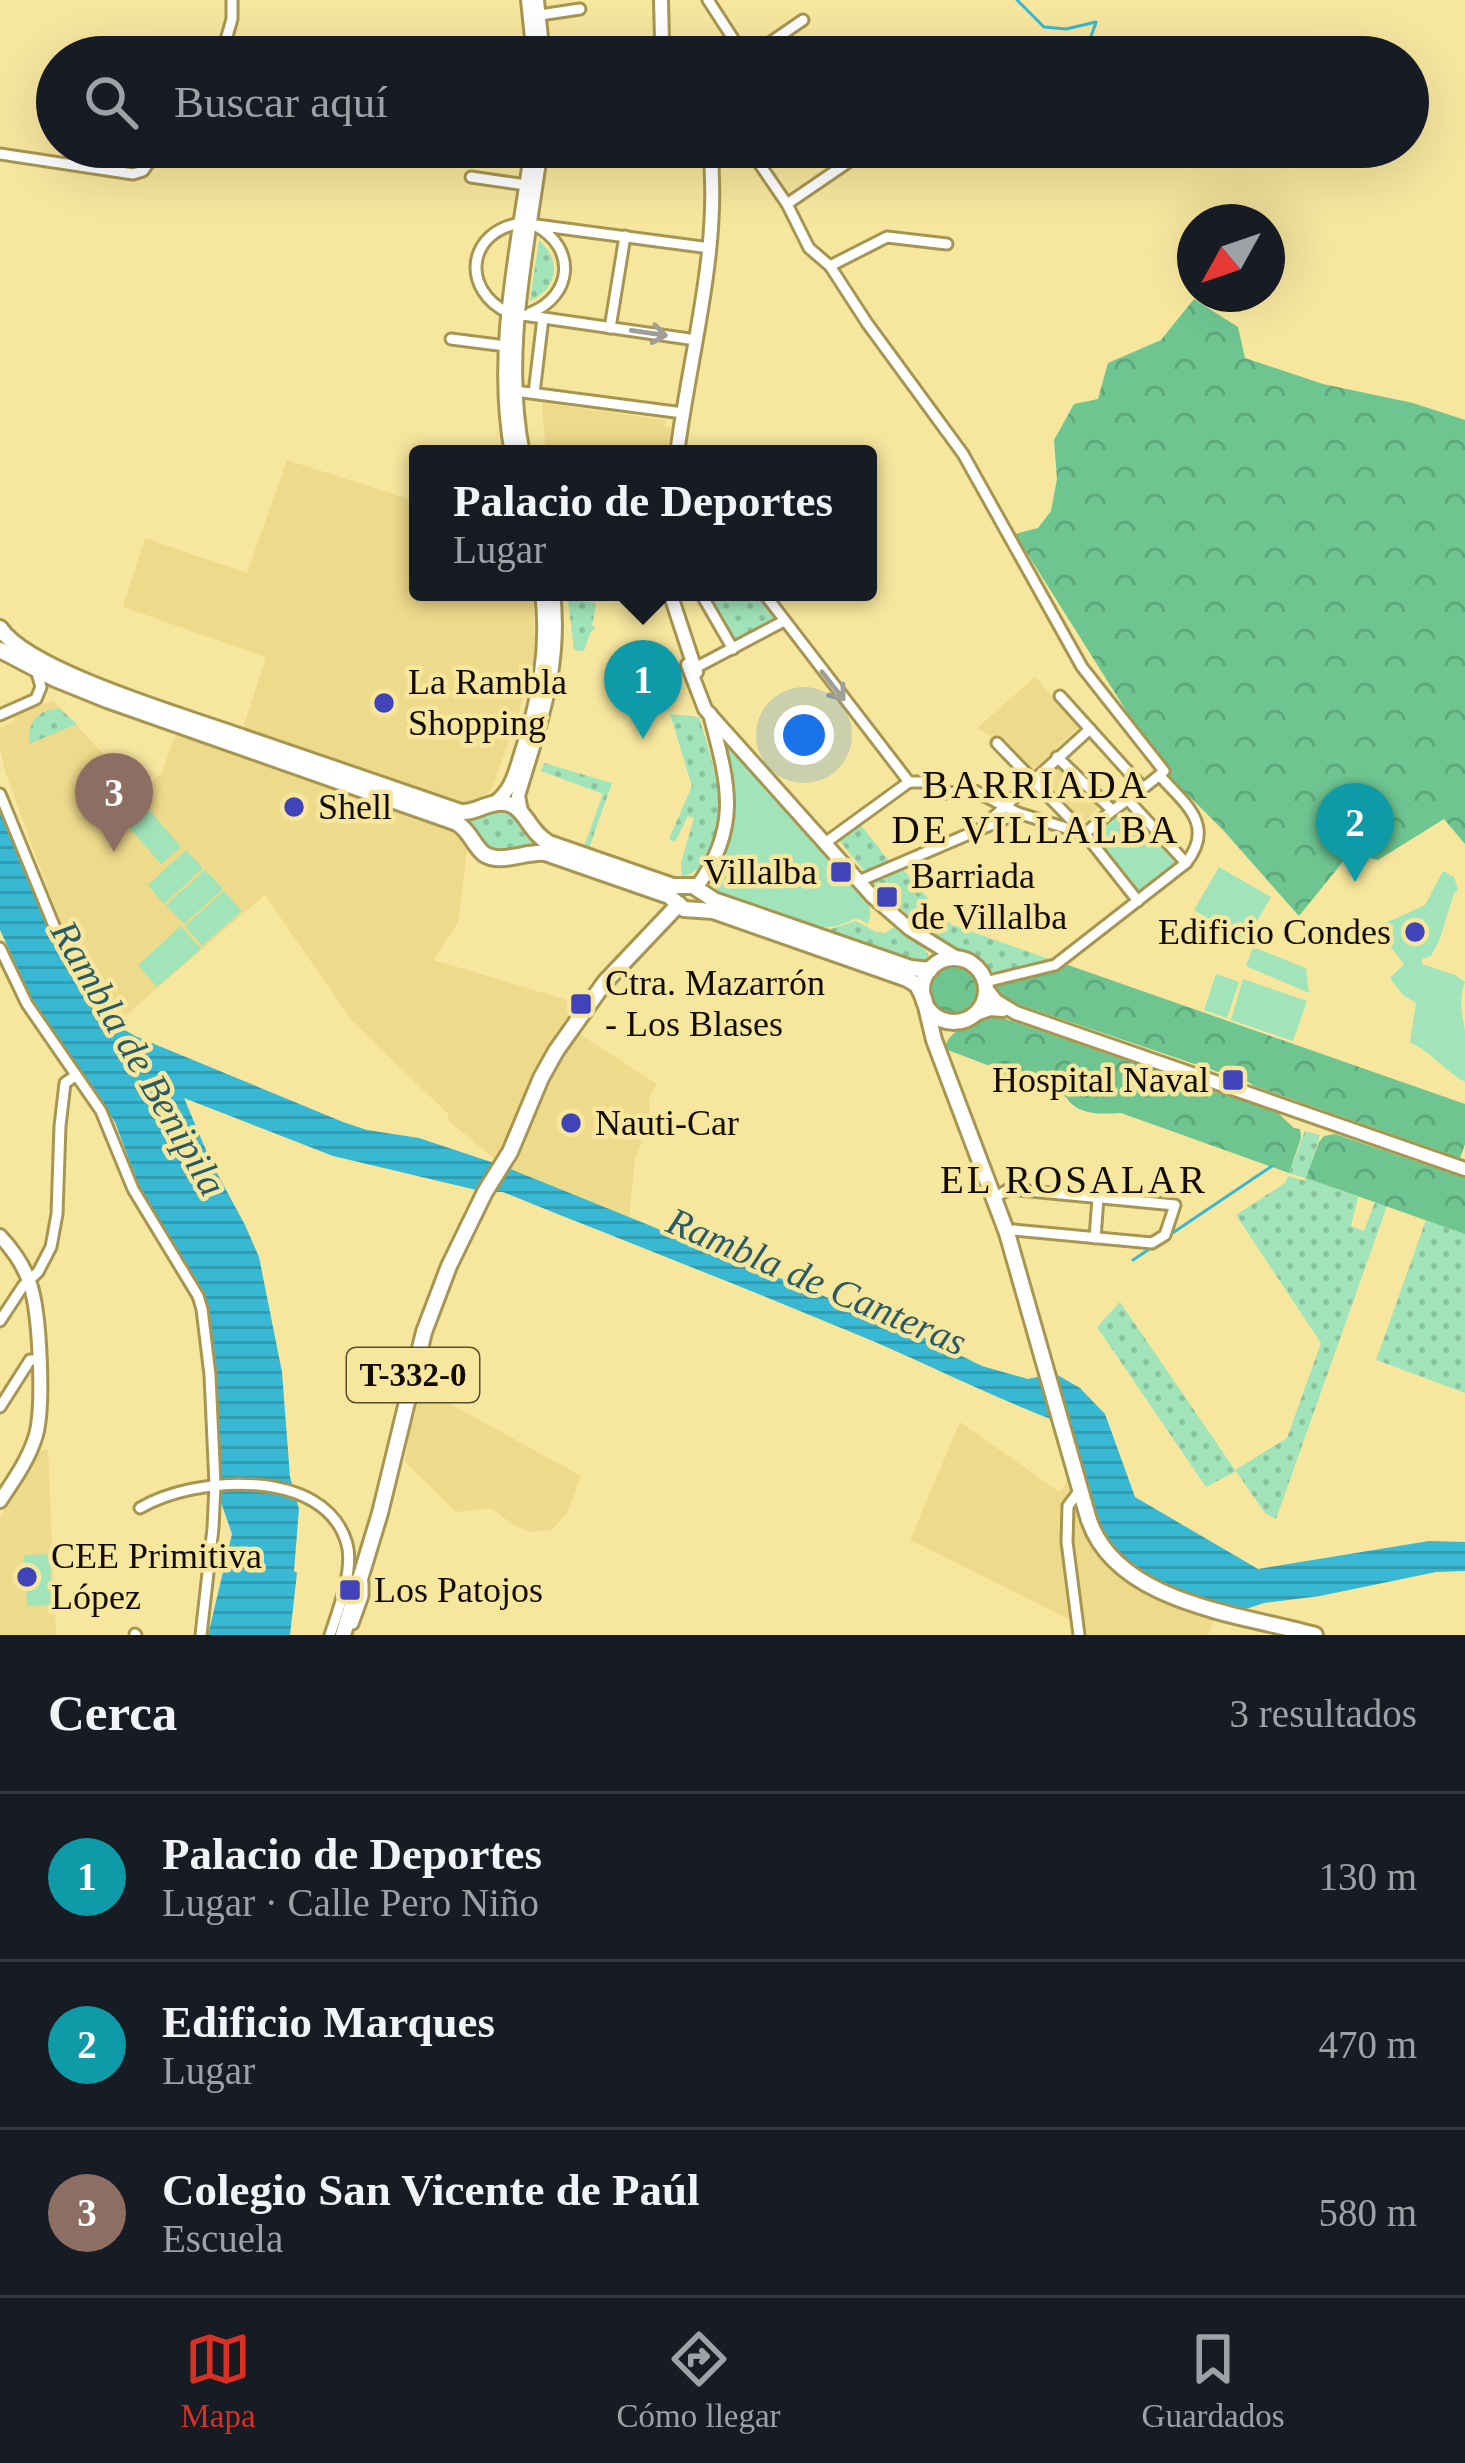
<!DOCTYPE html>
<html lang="es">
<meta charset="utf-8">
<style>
:root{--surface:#171b24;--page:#242831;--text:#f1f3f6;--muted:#9ea1a6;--line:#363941;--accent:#d93025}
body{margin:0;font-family:"Times New Roman",serif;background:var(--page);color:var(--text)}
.compass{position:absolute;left:1177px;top:204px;width:108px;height:108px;border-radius:50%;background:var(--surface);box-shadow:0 12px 48px #0002;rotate:230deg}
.you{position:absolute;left:804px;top:735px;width:42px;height:42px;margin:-30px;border:9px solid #fff;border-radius:50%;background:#1a73e8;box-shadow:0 0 0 18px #1a73e833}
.badge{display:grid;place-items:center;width:78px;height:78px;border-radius:50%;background:var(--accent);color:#fff;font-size:39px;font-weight:700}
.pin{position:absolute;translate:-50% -99px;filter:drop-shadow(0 3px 6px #0008)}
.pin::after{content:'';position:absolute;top:63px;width:42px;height:36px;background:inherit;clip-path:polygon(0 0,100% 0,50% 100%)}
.popup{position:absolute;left:409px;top:445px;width:468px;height:156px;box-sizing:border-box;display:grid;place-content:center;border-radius:12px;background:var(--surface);filter:drop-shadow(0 3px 9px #0005);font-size:39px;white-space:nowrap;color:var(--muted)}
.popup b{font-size:45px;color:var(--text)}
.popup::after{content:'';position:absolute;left:50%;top:100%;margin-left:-24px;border:24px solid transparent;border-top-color:var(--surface)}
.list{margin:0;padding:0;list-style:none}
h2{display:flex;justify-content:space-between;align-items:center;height:156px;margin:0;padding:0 48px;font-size:51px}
h2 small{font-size:39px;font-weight:400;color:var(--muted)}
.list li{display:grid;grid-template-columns:78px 1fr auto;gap:36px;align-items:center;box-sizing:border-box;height:168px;padding:0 48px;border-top:3px solid var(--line)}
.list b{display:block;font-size:45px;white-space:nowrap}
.list p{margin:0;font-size:39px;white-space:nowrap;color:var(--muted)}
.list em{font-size:39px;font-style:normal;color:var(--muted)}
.icon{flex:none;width:66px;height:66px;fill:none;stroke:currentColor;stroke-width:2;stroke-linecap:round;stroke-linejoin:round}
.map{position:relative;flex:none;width:1465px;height:1635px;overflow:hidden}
.search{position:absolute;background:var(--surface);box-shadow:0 12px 48px #0002;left:36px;right:36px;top:36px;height:132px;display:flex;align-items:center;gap:30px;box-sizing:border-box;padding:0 42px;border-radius:66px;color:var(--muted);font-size:45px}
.sheet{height:660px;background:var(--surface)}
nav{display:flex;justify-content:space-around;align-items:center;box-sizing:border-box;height:168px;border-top:3px solid var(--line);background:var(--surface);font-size:33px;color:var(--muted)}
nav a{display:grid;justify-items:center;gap:6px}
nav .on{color:var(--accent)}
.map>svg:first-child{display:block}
.built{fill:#eeda8b}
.grass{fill:url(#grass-dots)}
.forest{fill:url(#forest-crowns)}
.park{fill:#a1e4b9}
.water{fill:url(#water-rules)}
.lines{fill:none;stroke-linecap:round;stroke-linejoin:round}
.stream{stroke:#38b8d3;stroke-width:3}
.street-casing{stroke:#a79651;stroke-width:15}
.secondary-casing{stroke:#a79651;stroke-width:18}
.primary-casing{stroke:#a79651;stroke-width:20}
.street{stroke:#fff;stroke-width:9}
.secondary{stroke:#fff;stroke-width:12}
.primary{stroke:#fff;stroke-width:14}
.oneway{stroke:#a09e99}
.poi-dot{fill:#4143b8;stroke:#f7e69e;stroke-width:4.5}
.labels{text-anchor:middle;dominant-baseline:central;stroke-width:9;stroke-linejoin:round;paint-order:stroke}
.shield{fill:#f7e69e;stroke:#574d2f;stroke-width:3}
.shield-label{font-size:33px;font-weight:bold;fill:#120c00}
.poi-label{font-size:36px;fill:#120c00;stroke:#f7e69e;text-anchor:start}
.neighbourhood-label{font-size:39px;letter-spacing:3px;fill:#120c00;stroke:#f7e69e}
.water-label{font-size:39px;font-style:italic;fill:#285b67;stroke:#f7e69e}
</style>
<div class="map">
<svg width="1465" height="1635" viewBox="0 0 1465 1635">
<defs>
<pattern id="grass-dots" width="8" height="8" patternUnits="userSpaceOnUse" patternTransform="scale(3)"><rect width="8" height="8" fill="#a1e4b9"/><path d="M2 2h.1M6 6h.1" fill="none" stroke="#8ac29d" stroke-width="1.8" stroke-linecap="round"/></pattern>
<pattern id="forest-crowns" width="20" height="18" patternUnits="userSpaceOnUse" patternTransform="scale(3)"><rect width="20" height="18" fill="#6ec590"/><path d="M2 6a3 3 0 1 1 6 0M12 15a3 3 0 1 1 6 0" fill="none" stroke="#5ea87a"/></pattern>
<pattern id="water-rules" width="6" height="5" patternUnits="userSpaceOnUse" patternTransform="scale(3)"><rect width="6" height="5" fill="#38b8d3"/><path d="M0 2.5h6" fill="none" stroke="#309db3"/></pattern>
</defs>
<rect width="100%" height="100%" fill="#f7e69e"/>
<!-- built -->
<g class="built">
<polygon points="542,403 665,420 665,426 671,427 666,454 546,454"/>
<polygon points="287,460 418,502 418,592 533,592 535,661 528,674 526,691 491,791 467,804 462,804 243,728 266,657 123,607 145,538 247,573"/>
<polygon points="1035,677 1080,726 1030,773 1001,742 977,728"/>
<polygon points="53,700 140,793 161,774 176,734 455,831 467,851 458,922 434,960 587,1006 572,1029 657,1084 649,1097 650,1122 635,1159 629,1218 503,1166 448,1120 448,1114 352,1021 265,895 125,1016 110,1014 64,933 6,774 0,749 0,728 15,722 13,716"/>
<polygon points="1056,765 1100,805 1085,822 1038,781"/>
<polygon points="416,1385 581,1476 568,1511 552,1530 532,1532 515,1526 491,1508 456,1512 405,1462"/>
<polygon points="960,1422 1059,1492 1069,1479 1077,1479 1218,1610 1208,1635 1071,1635 1074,1622 910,1540"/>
<polygon points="41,1450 48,1450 56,1635 0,1635 0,1518"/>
</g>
<!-- grass -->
<g class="grass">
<path d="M539,240C562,261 558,288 530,301Z"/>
<polygon points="700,592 759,592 780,624 733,649"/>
<polygon points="568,599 596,603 592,626 596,627 590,633 584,651 574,650"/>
<polygon points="59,669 461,812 505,803 542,840 545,853 491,857 469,832 107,700"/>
<path d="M59,708L77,724L29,744C28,721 37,711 59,708Z"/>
<path d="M670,714L699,717C713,764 747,855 682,877L681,863L694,818L688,816L675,842L669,839L692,786Z"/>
<polygon points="544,763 612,783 589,848 584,846 603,794 541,771"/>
<polygon points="860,824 890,862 865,872 839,840"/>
<polygon points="901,867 928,898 908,915 869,880"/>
<polygon points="942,915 950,924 1052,960 990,975 979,960 925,931"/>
<polygon points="856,921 876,932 885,933 902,921 918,938 928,954 930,970 923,989 824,931"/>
<polygon points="1305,1131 1320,1135 1307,1178 1358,1197 1351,1226 1364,1231 1375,1202 1387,1206 1276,1519 1265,1513 1236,1471 1206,1487 1097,1327 1120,1302 1235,1470 1287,1438 1321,1343 1236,1215 1285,1183 1288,1176 1305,1181 1305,1178 1289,1173"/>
<polygon points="1426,1220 1465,1234 1465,1393 1376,1360"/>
</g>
<!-- forest -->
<g class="forest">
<polygon points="1194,299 1238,327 1245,358 1323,384 1413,403 1465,420 1465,844 1444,819 1378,860 1350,853 1299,916 1224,831 1164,771 1015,534 1038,528 1051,511 1057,479 1054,440 1074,404 1098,399 1108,363 1161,340"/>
<circle cx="955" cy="990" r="32"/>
<path d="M1068,965L1465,1104V1144L1460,1158L1254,1086L1248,1082L1017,1004C1008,1000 996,996 994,986L1053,972Z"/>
<path d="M990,1016L1000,1017L1278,1113L1294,1128L1300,1129L1301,1138L1289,1173L1121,1113C1101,1114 1078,1116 1066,1097L1002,1074L998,1069L945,1049C947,1030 973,1023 990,1016Z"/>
<polygon points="1335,1134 1465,1178 1465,1234 1306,1178 1319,1142 1324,1136"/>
</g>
<!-- park -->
<g class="park">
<path d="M724,738L827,853C839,885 880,889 868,924L857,918L837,926L820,928L711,889C717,864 732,842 733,815C733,789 722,761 724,738Z"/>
<polygon points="145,805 181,847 161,864 125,823"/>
<polygon points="1130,811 1177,863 1139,893 1092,835 1113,815"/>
<polygon points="186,850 203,868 164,904 148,885"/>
<polygon points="1219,867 1271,897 1246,940 1194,910"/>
<polygon points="205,870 223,889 184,924 166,905"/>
<path d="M1443,871L1454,877L1458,890L1454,893L1439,941L1431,956L1422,959V964L1455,975L1465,982C1458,1002 1462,1012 1465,1031C1465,1047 1465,1065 1465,1082C1445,1071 1431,1052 1410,1042L1416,1003L1403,995L1390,978L1404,964L1379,932V926L1425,905Z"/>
<polygon points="224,891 242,911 202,946 185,926"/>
<polygon points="181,926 201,949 157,987 138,965"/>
<polygon points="1253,947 1306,968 1309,993 1246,966"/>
<polygon points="1216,974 1239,982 1227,1018 1204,1010"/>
<polygon points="1243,979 1307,1001 1293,1041 1231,1020"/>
<polygon points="50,1554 52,1605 27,1606 24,1555"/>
</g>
<!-- water -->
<path class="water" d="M0,813L49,931L69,972L94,1012L135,1036L343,1122L367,1130L419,1138L503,1166L915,1333L982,1366L1028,1379L1054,1373L1080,1388L1105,1414L1135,1497L1258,1569L1429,1541L1465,1542V1571L1436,1572L1320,1596L1264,1603L1234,1613L1185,1600L1108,1556L1061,1423C989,1396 922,1361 851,1332C736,1284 619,1239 503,1192H485L333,1156L184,1098L211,1162L245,1225L259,1257L282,1372L290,1477L299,1509L294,1571L297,1573L290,1635H208L232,1534L215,1485L210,1375L198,1296L181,1256L138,1184L115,1122L32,999L0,930Z"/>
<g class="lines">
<!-- stream -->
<g class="stream">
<path d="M1017,0L1044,27L1066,29L1096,22C1093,33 1085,46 1091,57"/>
<polyline points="1168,1236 1272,1166"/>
<polyline points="1133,1260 1151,1248"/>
</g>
<!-- street casing -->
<g class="street-casing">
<g id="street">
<polyline points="708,0 745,57"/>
<polyline points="540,15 580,9"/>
<polyline points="221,57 232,19 232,0"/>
<polyline points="749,57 803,20"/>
<polyline points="805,57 811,53"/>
<path d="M748,147L787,204L809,248L830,266L867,323L963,454L1082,667L1164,771C1139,794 1109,810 1085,834L997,743"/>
<polyline points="0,154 133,174 143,171 160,147"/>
<polyline points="761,165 787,147"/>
<polyline points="471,177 526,185"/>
<polyline points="787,204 866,150 864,147"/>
<polyline points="830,266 887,237 947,244"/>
<path d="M530,313C573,296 577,248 536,226"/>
<polyline points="610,328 625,236"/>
<polyline points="451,339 506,346"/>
<path d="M696,340L509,313C460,290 467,231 521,223L710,248"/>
<polyline points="515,391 683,413"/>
<polyline points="534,393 543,318"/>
<polyline points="700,592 733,649"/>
<polyline points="763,592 909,782 924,782 933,789 946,793 975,791 1018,813 1085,834 1138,901"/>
<polyline points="695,668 784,621"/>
<polyline points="1060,696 1143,788"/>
<polyline points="0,715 36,699 41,687 37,673"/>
<polyline points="1057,757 1111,809"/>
<polyline points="0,794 59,938 101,1010"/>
<polyline points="1128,800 1186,863"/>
<polyline points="988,822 1090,729"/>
<polyline points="825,843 909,782"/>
<polyline points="859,881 1018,813"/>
<polyline points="0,948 27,1004 101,1111 133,1189 198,1296 202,1309 210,1375 215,1485 213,1528 201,1635"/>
<path d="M985,982L1055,965L1186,863C1216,825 1185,804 1160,776"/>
<polyline points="994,1198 1009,1189 1175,1205 1165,1235 1152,1243 1014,1230 1007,1233"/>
<polyline points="1095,1238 1098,1198"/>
<polyline points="0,1321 23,1286 38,1272 51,1247 57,1214 60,1126 65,1083 75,1076"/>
<polyline points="0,1407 30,1360 38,1360"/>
<path d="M140,1508C194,1476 325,1466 347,1544C354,1569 338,1611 330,1635"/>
<polyline points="353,1624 363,1596 363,1583"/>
<polyline points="135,1634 136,1635"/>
<polyline points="1079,1635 1067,1542 1068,1506 1080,1490"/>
</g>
</g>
<!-- secondary casing -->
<g class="secondary-casing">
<g id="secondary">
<polyline points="528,0 534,57"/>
<polyline points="537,0 543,57"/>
<polyline points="661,0 662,40 666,57"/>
<path d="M512,454C493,352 518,248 532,147"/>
<path d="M523,454C502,353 528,247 541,147"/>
<path d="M677,454C690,352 721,250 710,147"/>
<polyline points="672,599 696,672"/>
<polyline points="688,665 705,709 873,897 910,929 957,958"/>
<path d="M494,803C512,790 515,773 521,754C539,700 549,649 542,592"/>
<path d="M521,811L518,796C539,725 562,668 553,592"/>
<path d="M696,888C742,827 728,782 710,714"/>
<polyline points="986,988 996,1001 1016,1013 1465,1169"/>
<polyline points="976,1014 990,1009 1003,1010"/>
<path d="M0,1236C13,1250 24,1265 30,1284C40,1313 44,1405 36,1435C29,1459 14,1480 0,1501"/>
</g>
</g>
<!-- primary casing -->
<g class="primary-casing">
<g id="primary">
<path d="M0,628C29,672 189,718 242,737C315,762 388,787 461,812C475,813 484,804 498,803C525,800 526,831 549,843L673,886H693L714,900L911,968L930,970"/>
<path d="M0,650L55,679L107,700L457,823C470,831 473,845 484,854C501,865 525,851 545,853L669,896L684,909L713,911L907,979L917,985L923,997"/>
<circle cx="954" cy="990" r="32"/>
<path d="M924,998L934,1040L1007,1233L1088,1517C1114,1603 1240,1614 1315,1635"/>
<polyline points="343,1635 380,1513 424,1332 449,1266 485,1192 510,1152 541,1078 556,1051 605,982 679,904"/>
</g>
</g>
<!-- street -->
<use href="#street" class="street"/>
<!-- secondary -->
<use href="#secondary" class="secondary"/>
<!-- primary -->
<use href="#primary" class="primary"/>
</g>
<!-- one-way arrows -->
<defs><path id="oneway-shaft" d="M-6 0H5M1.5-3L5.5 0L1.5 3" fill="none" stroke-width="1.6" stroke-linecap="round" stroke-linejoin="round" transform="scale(3)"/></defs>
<g class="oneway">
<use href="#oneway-shaft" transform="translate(649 333) rotate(8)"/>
<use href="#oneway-shaft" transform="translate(833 686) rotate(52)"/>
</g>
<!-- markers -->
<g class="poi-dot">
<circle cx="384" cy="703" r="12"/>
<circle cx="294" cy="807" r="12"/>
<rect x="829" y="860" width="24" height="24" rx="6"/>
<rect x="875" y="885" width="24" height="24" rx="6"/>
<circle cx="1415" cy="932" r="12"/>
<rect x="569" y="992" width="24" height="24" rx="6"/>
<rect x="1221" y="1068" width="24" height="24" rx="6"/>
<circle cx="571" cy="1123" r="12"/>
<circle cx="27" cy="1577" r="12"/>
<rect x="338" y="1578" width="24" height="24" rx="6"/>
</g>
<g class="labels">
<!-- shield labels -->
<rect class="shield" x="347" y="1348" width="132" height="54" rx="9"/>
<g class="shield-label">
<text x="413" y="1375">T-332-0</text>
</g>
<!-- poi labels -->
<g class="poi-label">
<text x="408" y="682">La Rambla<tspan x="408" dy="41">Shopping</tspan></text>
<text x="318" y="807">Shell</text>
<text x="817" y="872" text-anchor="end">Villalba</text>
<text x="911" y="876">Barriada<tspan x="911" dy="41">de Villalba</tspan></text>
<text x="1391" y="932" text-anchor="end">Edificio Condes</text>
<text x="605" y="983">Ctra. Mazarrón<tspan x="605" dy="41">- Los Blases</tspan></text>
<text x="1209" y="1080" text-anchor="end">Hospital Naval</text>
<text x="595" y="1123">Nauti-Car</text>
<text x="51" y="1556">CEE Primitiva<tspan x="51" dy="41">López</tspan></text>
<text x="374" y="1590">Los Patojos</text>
</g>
<!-- neighbourhood labels -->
<g class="neighbourhood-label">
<text x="1036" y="784">BARRIADA<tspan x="1036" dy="45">DE VILLALBA</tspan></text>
<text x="1074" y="1179">EL ROSALAR</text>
</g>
<!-- water labels -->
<g class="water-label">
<text transform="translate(139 1058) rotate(60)">Rambla de Benipila</text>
<text transform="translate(817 1281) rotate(23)">Rambla de Canteras</text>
</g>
</g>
</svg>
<svg class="compass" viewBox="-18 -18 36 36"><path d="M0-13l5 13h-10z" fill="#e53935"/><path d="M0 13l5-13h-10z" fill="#9ea1a6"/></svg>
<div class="you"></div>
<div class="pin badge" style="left:643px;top:739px;background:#0f9aa8">1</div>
<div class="popup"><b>Palacio de Deportes</b>Lugar</div>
<div class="pin badge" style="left:1355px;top:882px;background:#0f9aa8">2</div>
<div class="pin badge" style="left:114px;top:852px;background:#8d6e63">3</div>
<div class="search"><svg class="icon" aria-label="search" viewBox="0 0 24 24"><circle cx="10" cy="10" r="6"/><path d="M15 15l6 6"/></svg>Buscar aquí</div>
</div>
<section class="sheet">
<h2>Cerca<small>3 resultados</small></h2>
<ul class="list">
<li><span class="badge" style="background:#0f9aa8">1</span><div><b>Palacio de Deportes</b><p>Lugar · Calle Pero Niño</p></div><em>130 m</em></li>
<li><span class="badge" style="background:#0f9aa8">2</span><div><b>Edificio Marques</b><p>Lugar</p></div><em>470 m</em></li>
<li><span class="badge" style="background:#8d6e63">3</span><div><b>Colegio San Vicente de Paúl</b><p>Escuela</p></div><em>580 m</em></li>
</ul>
</section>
<nav>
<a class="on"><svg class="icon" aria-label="map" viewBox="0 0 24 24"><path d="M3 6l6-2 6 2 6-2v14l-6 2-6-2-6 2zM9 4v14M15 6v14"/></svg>Mapa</a>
<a><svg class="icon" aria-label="directions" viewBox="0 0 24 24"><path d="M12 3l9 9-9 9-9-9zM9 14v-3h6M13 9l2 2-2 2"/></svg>Cómo llegar</a>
<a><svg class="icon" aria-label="saved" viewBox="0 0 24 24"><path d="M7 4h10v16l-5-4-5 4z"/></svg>Guardados</a>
</nav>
